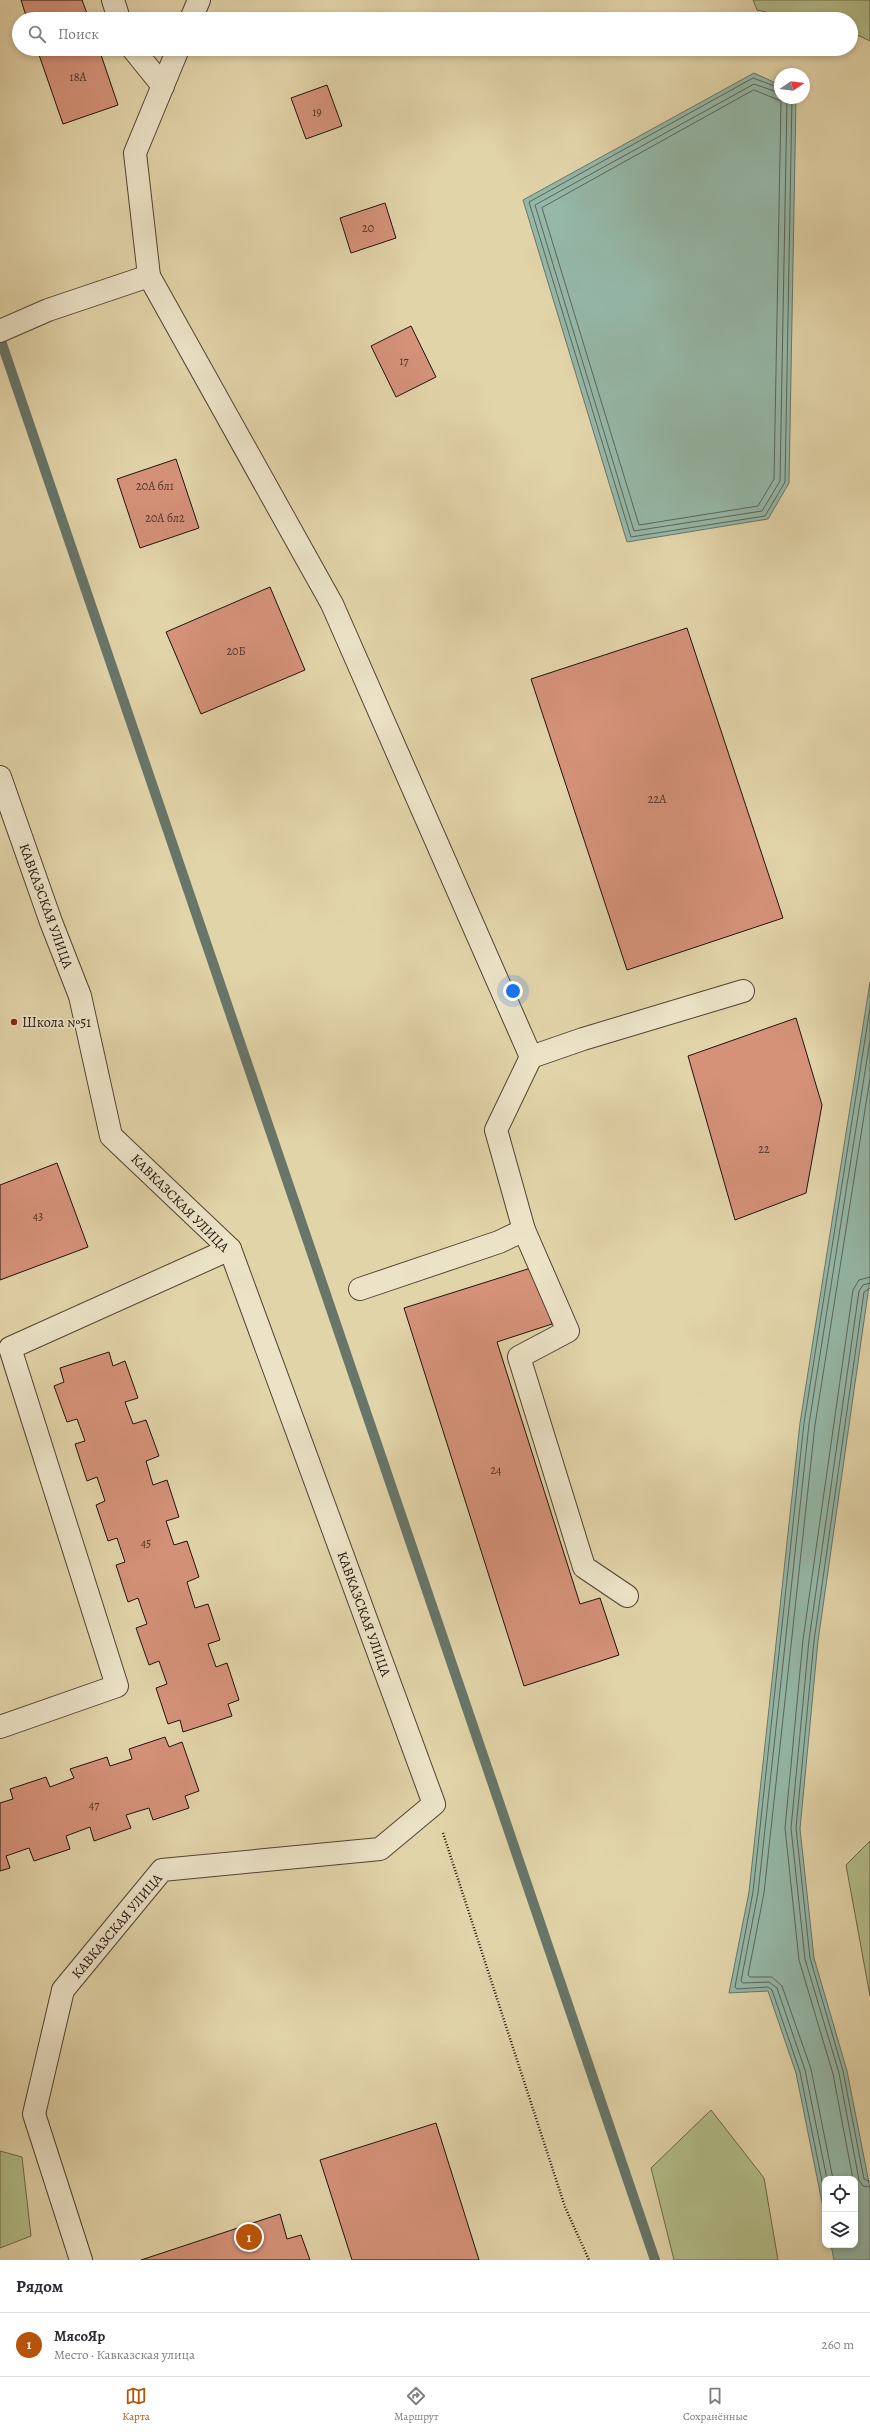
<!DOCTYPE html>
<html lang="ru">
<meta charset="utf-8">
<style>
:root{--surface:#fff;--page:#f2f2f3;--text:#2b2b33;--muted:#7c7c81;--line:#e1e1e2;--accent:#b45309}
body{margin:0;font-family:Alegreya,serif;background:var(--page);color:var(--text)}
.controls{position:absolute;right:12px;bottom:12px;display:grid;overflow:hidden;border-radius:8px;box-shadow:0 2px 6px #0003}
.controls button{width:36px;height:36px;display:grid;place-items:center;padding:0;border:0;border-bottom:1px solid var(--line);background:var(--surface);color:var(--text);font:20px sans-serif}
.compass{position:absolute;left:774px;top:68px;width:36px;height:36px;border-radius:50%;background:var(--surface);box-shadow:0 2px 6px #0003;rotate:77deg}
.you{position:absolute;left:513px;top:991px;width:14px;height:14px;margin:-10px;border:3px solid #fff;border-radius:50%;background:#1a73e8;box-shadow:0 0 0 6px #1a73e833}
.badge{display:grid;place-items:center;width:26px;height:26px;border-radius:50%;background:var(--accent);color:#fff;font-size:13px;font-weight:700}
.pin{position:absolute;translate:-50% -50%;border:2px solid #fff;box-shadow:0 1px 4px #0006}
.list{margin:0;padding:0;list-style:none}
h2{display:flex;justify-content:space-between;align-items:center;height:52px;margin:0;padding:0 16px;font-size:17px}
h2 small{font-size:13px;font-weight:400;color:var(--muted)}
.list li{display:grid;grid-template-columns:26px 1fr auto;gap:12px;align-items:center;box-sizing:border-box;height:64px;padding:0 16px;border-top:1px solid var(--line)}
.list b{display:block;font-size:15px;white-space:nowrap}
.list p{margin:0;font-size:13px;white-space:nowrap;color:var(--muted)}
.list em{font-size:13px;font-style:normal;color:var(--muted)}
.icon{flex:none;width:22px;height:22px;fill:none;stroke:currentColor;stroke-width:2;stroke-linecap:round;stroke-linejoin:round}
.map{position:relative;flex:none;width:870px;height:2260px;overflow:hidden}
.search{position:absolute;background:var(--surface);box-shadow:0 2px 6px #0003;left:12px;right:12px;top:12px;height:44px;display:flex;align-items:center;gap:10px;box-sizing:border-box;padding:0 14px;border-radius:22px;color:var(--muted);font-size:15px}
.sheet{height:116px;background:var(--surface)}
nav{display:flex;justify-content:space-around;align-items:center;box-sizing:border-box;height:56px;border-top:1px solid var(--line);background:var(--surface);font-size:11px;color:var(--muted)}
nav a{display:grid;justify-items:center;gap:2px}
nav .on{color:var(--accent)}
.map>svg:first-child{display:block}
.green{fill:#b2bd89;stroke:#6a684a}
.water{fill:#95b8a8;stroke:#677669}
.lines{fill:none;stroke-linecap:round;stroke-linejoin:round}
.shore{stroke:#5b655a;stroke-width:1}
.stream{stroke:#677669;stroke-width:10}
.building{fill:#d59279;stroke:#21120b}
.minor-casing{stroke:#514232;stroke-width:24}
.path{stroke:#21120b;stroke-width:2.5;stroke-dasharray:1 2;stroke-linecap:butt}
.minor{stroke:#ece3c7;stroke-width:22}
.poi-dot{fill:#8f2418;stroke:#ece3c7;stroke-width:1.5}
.labels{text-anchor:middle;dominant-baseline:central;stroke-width:3.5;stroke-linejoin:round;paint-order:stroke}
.number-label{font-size:12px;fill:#4e3226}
.street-label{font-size:14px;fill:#21120b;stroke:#ece3c7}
.poi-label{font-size:14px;fill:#21120b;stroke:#ece3c7;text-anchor:start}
</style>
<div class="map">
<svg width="870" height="2260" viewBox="0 0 870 2260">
<rect width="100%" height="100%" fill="#e2d4a9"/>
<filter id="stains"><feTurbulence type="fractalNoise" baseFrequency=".005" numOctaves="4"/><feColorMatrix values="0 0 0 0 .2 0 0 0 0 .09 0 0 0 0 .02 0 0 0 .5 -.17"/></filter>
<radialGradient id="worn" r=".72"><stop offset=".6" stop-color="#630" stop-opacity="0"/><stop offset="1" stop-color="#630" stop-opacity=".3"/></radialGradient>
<!-- green -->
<g class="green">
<polygon points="753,0 870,0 870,41 851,32 851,19 798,19 757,10"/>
<polygon points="870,1841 870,1996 846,1865"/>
<polygon points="711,2110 764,2178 778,2260 674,2260 651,2168"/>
<polygon points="0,2151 22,2157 31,2236 0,2248"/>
</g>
<!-- water -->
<g class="water">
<polygon points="754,73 780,85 780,98 796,98 789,483 768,519 627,542 523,200"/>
<polygon points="870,982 870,1279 818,1641 800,1829 814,1958 847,2071 870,2188 870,2260 834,2260 831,2245 855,2245 855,2179 825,2179 825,2217 796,2073 768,1991 729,1993 749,1892 800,1423"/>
</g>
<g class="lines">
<!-- shore -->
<g class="shore">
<polyline points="780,88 753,78 529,202 631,537 765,516 785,482 792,98"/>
<polygon points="754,90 781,101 774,479 758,506 639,525 542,208"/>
<polyline points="780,93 754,84 535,205 634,531 762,511 780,481 787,98"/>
<polyline points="870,1283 863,1285 859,1291 809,1640 791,1828 805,1959 839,2073 859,2180 863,2186 870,2187"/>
<polyline points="870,1288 864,1292 814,1641 796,1828 810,1958 843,2071 864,2179 870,2182"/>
<polyline points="827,2179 805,2070 777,1988 769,1982 743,1983 741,1981 758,1893 809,1424 870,1040"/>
<polyline points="833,2179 811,2069 782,1986 772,1977 750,1977 748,1975 764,1893 815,1425 870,1078"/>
<polyline points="853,2179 833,2074 799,1960 785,1828 803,1640 853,1290 859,1280 870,1277"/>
<polyline points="825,2196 800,2072 772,1990 768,1987 737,1989 735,1987 753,1892 804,1423 870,1008"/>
</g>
<!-- stream -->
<polyline class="stream" points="0,338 655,2260"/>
</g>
<!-- building -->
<g class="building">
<polygon points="21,0 82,0 89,19 27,19"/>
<polygon points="37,49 99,49 118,105 63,124"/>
<polygon points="327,85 342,126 306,139 291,98"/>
<polygon points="385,203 396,238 351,253 340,218"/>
<polygon points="411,326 436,377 396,397 371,346"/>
<polygon points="176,459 199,528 140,548 117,479"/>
<polygon points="270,587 305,670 201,714 166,632"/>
<polygon points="687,628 783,918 627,970 531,679"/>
<polygon points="796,1018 822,1105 806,1193 735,1220 688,1056"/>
<polygon points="57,1163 88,1247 0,1280 0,1185"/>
<polygon points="534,1267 552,1324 497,1342 580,1604 600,1598 619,1655 524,1686 404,1308"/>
<polygon points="109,1352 113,1366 125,1361 138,1398 125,1402 133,1424 146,1420 159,1456 146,1461 153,1485 167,1480 179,1517 166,1521 174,1545 187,1541 199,1577 187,1582 195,1608 208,1604 220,1640 208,1644 216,1667 227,1663 239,1700 228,1704 232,1716 183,1732 180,1720 168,1724 156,1688 167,1684 159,1661 149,1665 136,1628 147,1624 138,1598 128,1602 116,1565 125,1562 117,1538 108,1541 96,1505 105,1501 97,1477 87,1481 75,1444 85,1441 77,1419 67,1422 54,1386 64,1382 60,1368"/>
<polygon points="165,1737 169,1747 182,1742 199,1791 185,1796 189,1808 153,1820 149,1808 126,1815 131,1828 94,1841 90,1827 66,1836 70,1849 34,1861 29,1848 6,1856 10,1868 0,1871 0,1803 13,1799 10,1789 46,1777 50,1787 74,1778 70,1769 107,1757 110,1766 132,1759 129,1749"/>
<polygon points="436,2123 479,2260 352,2260 320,2160"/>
<polygon points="280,2214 287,2239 301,2235 310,2260 141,2260"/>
</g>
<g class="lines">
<!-- minor casing -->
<g class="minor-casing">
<g id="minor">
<polyline points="113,0 119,19"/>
<polyline points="191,19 199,0"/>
<polyline points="133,49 163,86"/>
<polyline points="178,49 135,153 149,276 332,604 531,1057 583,1039 743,991"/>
<polyline points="0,331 48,310 149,276"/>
<polyline points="0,777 51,922 80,996 111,1136 230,1249 434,1804 380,1849 162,1870 63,1990 34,2114 81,2260"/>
<polyline points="524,1230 568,1331 519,1357 584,1567 627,1596"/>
<polyline points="360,1289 499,1242 524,1230 496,1130 531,1057"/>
<polyline points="0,1727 117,1686 10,1348 230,1249"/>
</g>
</g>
<!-- path -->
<polyline class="path" points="443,1833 565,2207 589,2260"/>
<!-- minor -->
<use href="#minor" class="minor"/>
</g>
<!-- markers -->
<circle class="poi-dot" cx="14" cy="1022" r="4"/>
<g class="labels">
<!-- number labels -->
<g class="number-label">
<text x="78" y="77">18А</text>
<text x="317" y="112">19</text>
<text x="368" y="228">20</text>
<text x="404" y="361">17</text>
<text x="155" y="486">20А бл1</text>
<text x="165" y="518">20А бл2</text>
<text x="236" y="651">20Б</text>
<text x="657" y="799">22А</text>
<text x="764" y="1149">22</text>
<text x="38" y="1216">43</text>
<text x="496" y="1470">24</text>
<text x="146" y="1543">45</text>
<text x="94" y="1805">47</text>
</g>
<!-- street labels -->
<g class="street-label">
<text transform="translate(46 906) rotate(70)">КАВКАЗСКАЯ УЛИЦА</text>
<text transform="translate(180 1203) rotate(45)">КАВКАЗСКАЯ УЛИЦА</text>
<text transform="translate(364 1614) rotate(70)">КАВКАЗСКАЯ УЛИЦА</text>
<text transform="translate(117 1926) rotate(-50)">КАВКАЗСКАЯ УЛИЦА</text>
</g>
<!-- poi labels -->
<g class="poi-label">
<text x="22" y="1022">Школа №51</text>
</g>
</g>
<rect width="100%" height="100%" filter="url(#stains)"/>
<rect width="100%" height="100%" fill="url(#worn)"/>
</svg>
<div class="controls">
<button><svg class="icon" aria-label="locate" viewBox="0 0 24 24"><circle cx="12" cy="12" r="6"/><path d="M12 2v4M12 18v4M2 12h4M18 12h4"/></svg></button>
<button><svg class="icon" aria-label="layers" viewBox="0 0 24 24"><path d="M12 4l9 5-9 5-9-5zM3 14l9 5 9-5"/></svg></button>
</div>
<svg class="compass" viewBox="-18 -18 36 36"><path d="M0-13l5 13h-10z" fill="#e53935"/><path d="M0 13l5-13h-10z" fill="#7c7c81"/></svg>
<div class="you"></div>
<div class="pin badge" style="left:249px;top:2237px">1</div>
<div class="search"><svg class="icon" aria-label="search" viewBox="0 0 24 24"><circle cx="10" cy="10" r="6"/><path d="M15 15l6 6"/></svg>Поиск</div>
</div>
<section class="sheet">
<h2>Рядом<small></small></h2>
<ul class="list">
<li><span class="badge">1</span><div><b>МясоЯр</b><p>Место · Кавказская улица</p></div><em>260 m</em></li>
</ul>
</section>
<nav>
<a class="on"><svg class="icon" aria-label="map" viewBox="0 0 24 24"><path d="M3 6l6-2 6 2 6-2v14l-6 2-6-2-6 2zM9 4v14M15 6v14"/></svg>Карта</a>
<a><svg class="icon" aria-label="directions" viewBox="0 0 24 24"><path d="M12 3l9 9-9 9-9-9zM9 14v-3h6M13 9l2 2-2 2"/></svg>Маршрут</a>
<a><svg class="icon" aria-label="saved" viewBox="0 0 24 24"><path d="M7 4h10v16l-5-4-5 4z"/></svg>Сохранённые</a>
</nav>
